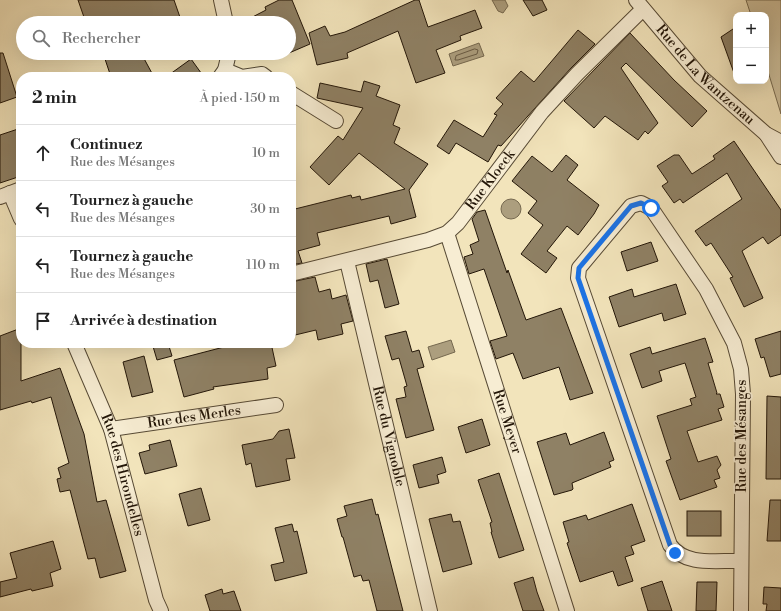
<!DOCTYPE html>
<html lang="fr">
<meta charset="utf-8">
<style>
:root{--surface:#fff;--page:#f2f2f2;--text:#222;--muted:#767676;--line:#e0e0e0}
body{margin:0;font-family:"Libre Bodoni",serif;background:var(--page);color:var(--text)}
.controls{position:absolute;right:12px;top:12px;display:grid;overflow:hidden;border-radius:8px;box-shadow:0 4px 16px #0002}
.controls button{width:36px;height:36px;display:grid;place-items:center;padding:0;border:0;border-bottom:1px solid var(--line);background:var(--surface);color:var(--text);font:20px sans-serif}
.stop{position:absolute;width:12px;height:12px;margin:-9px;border:3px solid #1a73e8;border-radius:50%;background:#fff}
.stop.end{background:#1a73e8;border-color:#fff;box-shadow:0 1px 4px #0008}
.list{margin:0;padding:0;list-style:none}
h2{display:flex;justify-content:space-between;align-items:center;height:52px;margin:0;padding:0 16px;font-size:17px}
h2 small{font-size:13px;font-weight:400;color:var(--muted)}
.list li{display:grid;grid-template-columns:26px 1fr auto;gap:12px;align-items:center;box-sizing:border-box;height:56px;padding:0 16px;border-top:1px solid var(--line)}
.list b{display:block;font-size:15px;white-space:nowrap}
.list p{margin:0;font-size:13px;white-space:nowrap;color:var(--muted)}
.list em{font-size:13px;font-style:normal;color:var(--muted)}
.icon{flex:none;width:22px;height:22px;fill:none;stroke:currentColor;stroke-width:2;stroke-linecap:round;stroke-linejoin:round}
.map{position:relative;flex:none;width:781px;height:611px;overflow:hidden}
.search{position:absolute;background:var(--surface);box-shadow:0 4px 16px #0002;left:16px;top:16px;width:280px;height:44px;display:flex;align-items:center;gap:10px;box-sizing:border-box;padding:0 14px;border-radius:22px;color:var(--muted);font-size:15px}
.panel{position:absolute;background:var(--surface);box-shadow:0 4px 16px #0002;left:16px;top:72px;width:280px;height:276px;border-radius:16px}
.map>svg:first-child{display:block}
.green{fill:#cfc19d;stroke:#796c52}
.water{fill:#ac9e7e;stroke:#75684f}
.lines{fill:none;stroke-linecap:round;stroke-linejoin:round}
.shore{stroke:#685a43;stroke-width:1}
.building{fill:#8f8165;stroke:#231608}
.street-casing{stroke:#574a35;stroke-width:16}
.street{stroke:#f7edd3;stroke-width:14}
.route{stroke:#1a73e8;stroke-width:5}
.labels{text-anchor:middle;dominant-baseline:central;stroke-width:3.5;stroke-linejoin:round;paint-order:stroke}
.street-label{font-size:14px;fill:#231608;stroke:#f7edd3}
</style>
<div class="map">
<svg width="781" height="611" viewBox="0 0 781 611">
<rect width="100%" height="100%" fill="#f2e4bb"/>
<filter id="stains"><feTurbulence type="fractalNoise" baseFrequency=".005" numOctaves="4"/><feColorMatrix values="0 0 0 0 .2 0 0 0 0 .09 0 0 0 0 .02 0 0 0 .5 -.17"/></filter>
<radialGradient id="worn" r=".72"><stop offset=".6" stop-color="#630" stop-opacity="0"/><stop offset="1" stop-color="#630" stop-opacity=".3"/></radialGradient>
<!-- green -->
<polygon class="green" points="746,0 781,0 781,114 766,65 766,15 751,15"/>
<!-- water -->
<g class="water">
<polygon points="492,0 505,0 508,6 503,13 498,11"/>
<polygon points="479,43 484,56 453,66 449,54"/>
<circle cx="511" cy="209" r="10"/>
<polygon points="451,340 455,352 432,360 428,347"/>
</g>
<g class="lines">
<!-- shore -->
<polygon class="shore" points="475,49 478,50 477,54 458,60 455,60 456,56"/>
</g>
<!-- building -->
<g class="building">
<polygon points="78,0 174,0 182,23 86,23"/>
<polygon points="279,0 292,0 310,44 289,53 289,23 241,23 266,10 265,7"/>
<polygon points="415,0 419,0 428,27 475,10 482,28 460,36 461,40 436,50 445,73 416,83 398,31 347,53 348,58 317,65 309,33 325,26 330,36 345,32"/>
<polygon points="523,0 542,0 547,10 533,16"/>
<polygon points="736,27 736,73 734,73 721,37"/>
<polygon points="578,30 595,44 571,68 501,146 498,145 488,162 456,143 449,154 437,146 454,120 483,137 497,115 494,114 503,104 496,98 521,71 534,82"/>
<polygon points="630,33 674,80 707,111 692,127 626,63 621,68 658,123 648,134 645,131 638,140 605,116 594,128 564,101"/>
<polygon points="0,53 3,53 17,97 0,103"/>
<polygon points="103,53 141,53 154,77 111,77"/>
<polygon points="191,59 204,77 166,77"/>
<polygon points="364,81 380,86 376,96 400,105 393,125 400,128 394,143 428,164 409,190 416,217 391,224 389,216 317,233 320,245 298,251 302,263 291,265 291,210 351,195 352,198 360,196 361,200 405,189 359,153 329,185 310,167 338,136 343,140 363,108 317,98 320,83 361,92"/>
<polygon points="21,128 21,176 0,183 0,135"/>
<polygon points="734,141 781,210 781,235 768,244 763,237 742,251 763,298 744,307 730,278 733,277 711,243 706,246 695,231 742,199 727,173 683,203 680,199 674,203 662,186 668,182 657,166 674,155 679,155 692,174 715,159 713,156"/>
<polygon points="566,155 578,165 567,180 599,205 594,214 578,235 567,226 547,251 557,258 546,273 521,254 543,225 528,213 537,201 512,181 532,156 552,172"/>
<polygon points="485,210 507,273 508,270 526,320 561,308 593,393 570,400 559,367 523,379 513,353 496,359 490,341 507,336 484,269 469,274 464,257 473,254 470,245 479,241 472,219 477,212"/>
<polygon points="651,242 658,261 627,271 621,252"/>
<polygon points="387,259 399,304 385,308 378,280 370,282 366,264"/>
<polygon points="315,277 319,292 330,289 332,299 346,295 353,321 341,324 343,334 318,340 316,330 291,336 291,282"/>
<polygon points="676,284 686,314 664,321 662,313 619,327 609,297 632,289 634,297"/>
<polygon points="21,328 21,381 60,368 84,434 97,502 106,500 126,571 100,578 95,558 88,559 70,490 60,492 57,479 61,478 58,468 69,463 51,397 32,403 31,401 0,410 0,336"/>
<polygon points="406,331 412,352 419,350 424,367 417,369 434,430 406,438 396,399 406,397 404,387 407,386 399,358 392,360 385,336"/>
<polygon points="781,331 781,374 770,377 764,357 761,358 755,339"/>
<polygon points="705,338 713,362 708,363 717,393 716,394 720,394 724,407 718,409 722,420 687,431 698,462 717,456 721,465 717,470 720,478 714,480 717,487 680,500 666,461 671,459 657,416 692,405 690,399 696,397 685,363 659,371 662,381 642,388 630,354 650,347 652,354"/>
<polygon points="152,343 168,343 172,356 157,360"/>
<polygon points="223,343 271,343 276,366 267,368 268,379 213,387 214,389 184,397 174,360 224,347"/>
<polygon points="144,356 153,392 132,397 123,362"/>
<polygon points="767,396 781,397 781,479 766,479"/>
<polygon points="482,419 490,445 466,453 458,427"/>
<polygon points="289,429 295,458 286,459 290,480 256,487 251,463 246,465 242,445 273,439 279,431"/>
<polygon points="604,432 614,460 609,462 611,467 572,483 573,489 572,490 554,495 537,442 566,433 570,445"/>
<polygon points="170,440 177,466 145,474 139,453 150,450 149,445"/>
<polygon points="442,457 446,472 437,475 439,483 419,488 413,465"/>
<polygon points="499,473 524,550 499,558 491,532 492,532 490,523 492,522 478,480"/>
<polygon points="201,488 210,520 188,526 179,494"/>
<polygon points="372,499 376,515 378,514 403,611 377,611 369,580 363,581 361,575 354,577 343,537 342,537 337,519 347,516 344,506"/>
<polygon points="770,500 781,500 781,541 767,541"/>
<polygon points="632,504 645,541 631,546 634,554 625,557 633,581 618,586 613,571 580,582 567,543 569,542 563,522 586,515 588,520"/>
<rect x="687" y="511" width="34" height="25"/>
<polygon points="451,514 453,522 460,521 472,564 443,572 429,519"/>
<polygon points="292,524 294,532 297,531 307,573 275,581 271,565 284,562 275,528"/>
<polygon points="53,541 61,569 50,573 53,586 32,591 31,589 0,597 0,582 17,578 10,553"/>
<polygon points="533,577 537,592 544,611 523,611 514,583"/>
<polygon points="662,581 672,611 648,611 641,588"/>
<polygon points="697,582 717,582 716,611 696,611"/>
<polygon points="764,587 781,588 781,611 766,611 767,604 763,604"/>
<polygon points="222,589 223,594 234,591 241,611 210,611 205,595"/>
</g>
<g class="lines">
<!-- street casing -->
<g class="street-casing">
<g id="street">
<polyline points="221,0 226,23"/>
<path id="s1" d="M636,0L700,76L766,134L781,142"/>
<polyline points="225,70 242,77 262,74 266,77"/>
<polyline points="220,77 225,70 229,53"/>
<polyline points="291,93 336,121"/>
<polyline points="766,134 781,157"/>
<polyline points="10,193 21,219"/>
<polyline points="0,197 21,189"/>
<path id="s2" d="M447,233L567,611"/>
<path id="s3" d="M347,261L430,611"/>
<path id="s4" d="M291,274L428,240L447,233L458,223L542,112L577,74L643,9"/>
<path id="s5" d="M74,343L111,429L156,600L161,611"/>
<path id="s6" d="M111,429L276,405"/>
<path d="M741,611L743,394L741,369L734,343L706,289L651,208L641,203L631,206L579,268L578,278L670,545C686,567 717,560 741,561"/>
</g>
</g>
<!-- street -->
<use href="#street" class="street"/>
</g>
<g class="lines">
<!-- route -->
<polyline class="route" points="651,208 641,203 631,206 579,268 578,278 670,545 675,553"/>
</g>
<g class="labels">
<!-- street labels -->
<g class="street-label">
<text stroke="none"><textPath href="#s1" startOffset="102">Rue de La Wantzenau</textPath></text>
<text stroke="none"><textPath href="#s4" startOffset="230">Rue Kloeck</textPath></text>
<text stroke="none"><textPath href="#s6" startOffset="84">Rue des Merles</textPath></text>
<text stroke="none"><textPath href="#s2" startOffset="198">Rue Meyer</textPath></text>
<text stroke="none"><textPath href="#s3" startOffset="180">Rue du Vignoble</textPath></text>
<text transform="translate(742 436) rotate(-90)">Rue des Mésanges</text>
<text stroke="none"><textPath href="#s5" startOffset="141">Rue des Hirondelles</textPath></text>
</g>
</g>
<rect width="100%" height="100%" filter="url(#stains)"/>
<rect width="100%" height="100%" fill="url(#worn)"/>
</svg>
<div class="controls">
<button>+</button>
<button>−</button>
</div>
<div class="stop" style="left:651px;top:208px"></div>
<div class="stop end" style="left:675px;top:553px"></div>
<div class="search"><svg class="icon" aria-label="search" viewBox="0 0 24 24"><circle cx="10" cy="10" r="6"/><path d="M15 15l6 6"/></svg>Rechercher</div>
<section class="panel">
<h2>2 min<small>À pied · 150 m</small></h2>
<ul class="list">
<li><svg class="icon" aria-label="ahead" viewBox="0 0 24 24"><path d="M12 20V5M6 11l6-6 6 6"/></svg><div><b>Continuez</b><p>Rue des Mésanges</p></div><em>10 m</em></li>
<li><svg class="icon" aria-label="left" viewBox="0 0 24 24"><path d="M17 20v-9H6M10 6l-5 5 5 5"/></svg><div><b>Tournez à gauche</b><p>Rue des Mésanges</p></div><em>30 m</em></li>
<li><svg class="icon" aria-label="left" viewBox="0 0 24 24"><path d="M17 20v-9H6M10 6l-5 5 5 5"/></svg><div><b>Tournez à gauche</b><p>Rue des Mésanges</p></div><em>110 m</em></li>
<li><svg class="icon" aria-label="arrive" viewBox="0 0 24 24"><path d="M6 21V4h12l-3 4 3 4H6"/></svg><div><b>Arrivée à destination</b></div></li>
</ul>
</section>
</div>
